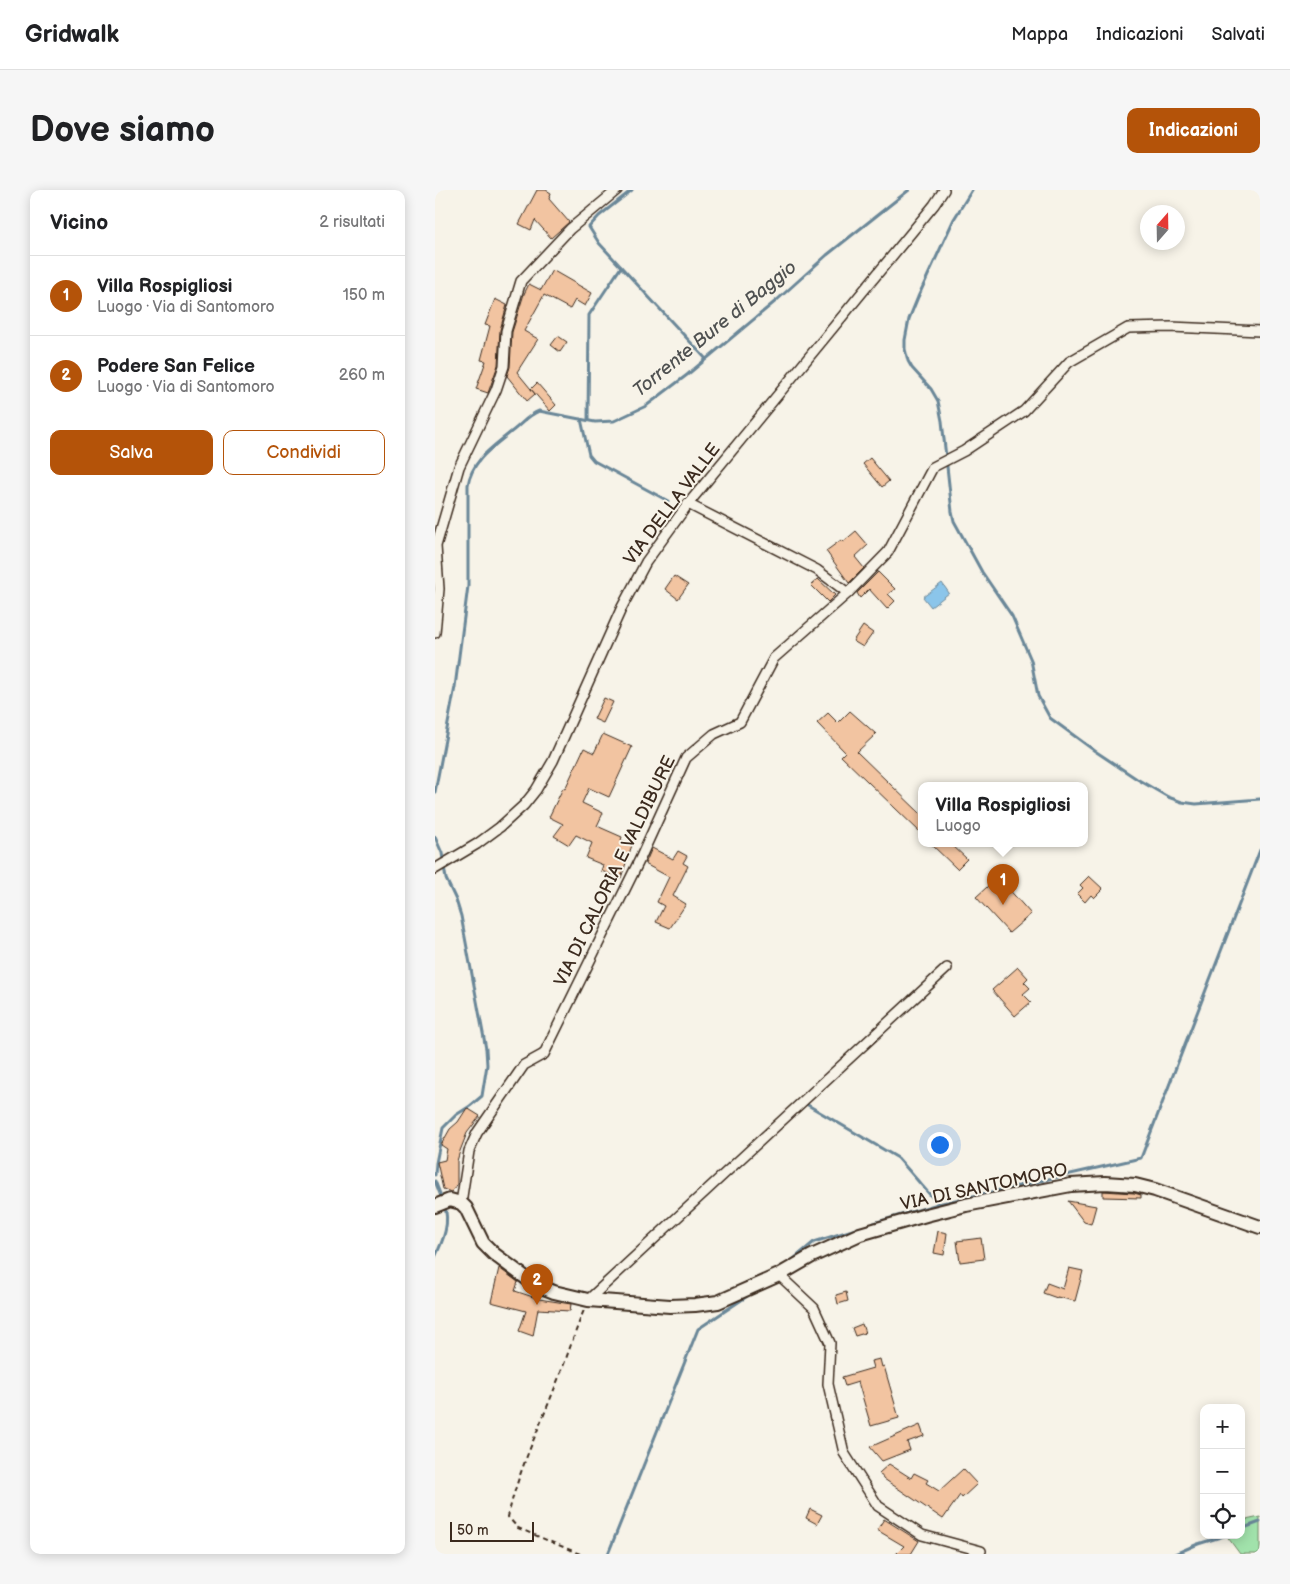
<!DOCTYPE html>
<html lang="it">
<meta charset="utf-8">
<style>
:root{--surface:#fff;--page:#f6f6f6;--text:#202124;--muted:#757577;--line:#e0e0e0;--accent:#b45309}
body{margin:0;font-family:"Balsamiq Sans",sans-serif;background:var(--page);color:var(--text)}
.controls{position:absolute;right:15px;bottom:15px;display:grid;overflow:hidden;border-radius:10px;box-shadow:0 2px 12px #0003}
.controls button{width:45px;height:45px;display:grid;place-items:center;padding:0;border:0;border-bottom:1px solid var(--line);background:var(--surface);color:var(--text);font:25px sans-serif}
.compass{position:absolute;left:705px;top:15px;width:45px;height:45px;border-radius:50%;background:var(--surface);box-shadow:0 2px 12px #0003;rotate:20deg}
.scale{position:absolute;left:15px;bottom:12px;width:84px;box-sizing:border-box;padding-left:5px;border:2px solid #3b2a1e;border-top:0;font-size:14px;line-height:18px;white-space:nowrap;color:#3b2a1e;-webkit-text-stroke:4px #f7f3e8;paint-order:stroke}
.you{position:absolute;left:504px;top:954px;width:18px;height:18px;margin:-12px;border:4px solid #fff;border-radius:50%;background:#1a73e8;box-shadow:0 0 0 8px #1a73e833}
.badge{display:grid;place-items:center;width:32px;height:32px;border-radius:50%;background:var(--accent);color:#fff;font-size:16px;font-weight:700}
.pin{position:absolute;translate:-50% -41px;filter:drop-shadow(0 1px 2px #0008)}
.pin::after{content:'';position:absolute;top:26px;width:18px;height:15px;background:inherit;clip-path:polygon(0 0,100% 0,50% 100%)}
.popup{position:absolute;left:483px;top:592px;width:170px;height:65px;box-sizing:border-box;display:grid;place-content:center;border-radius:10px;background:var(--surface);filter:drop-shadow(0 1px 4px #0005);font-size:16px;white-space:nowrap;color:var(--muted)}
.popup b{font-size:19px;color:var(--text)}
.popup::after{content:'';position:absolute;left:50%;top:100%;margin-left:-10px;border:10px solid transparent;border-top-color:var(--surface)}
.list{margin:0;padding:0;list-style:none}
h2{display:flex;justify-content:space-between;align-items:center;height:65px;margin:0;padding:0 20px;font-size:21px}
h2 small{font-size:16px;font-weight:400;color:var(--muted)}
.list li{display:grid;grid-template-columns:32px 1fr auto;gap:15px;align-items:center;box-sizing:border-box;height:80px;padding:0 20px;border-top:1px solid var(--line)}
.list b{display:block;font-size:19px;white-space:nowrap}
.list p{margin:0;font-size:16px;white-space:nowrap;color:var(--muted)}
.list em{font-size:16px;font-style:normal;color:var(--muted)}
.actions{display:flex;gap:10px;padding:15px 20px}
.actions a{flex:1;padding:11px 0;border:1px solid var(--accent);border-radius:10px;text-align:center;font-size:18px;color:var(--accent)}
.actions .main{background:var(--accent);color:#fff}
.icon{flex:none;width:28px;height:28px;fill:none;stroke:currentColor;stroke-width:2;stroke-linecap:round;stroke-linejoin:round}
.map{position:relative;flex:none;width:825px;height:1364px;overflow:hidden;border-radius:10px}
header{display:flex;align-items:center;gap:30px;box-sizing:border-box;height:70px;padding:0 25px;background:var(--surface);border-bottom:1px solid var(--line)}
header strong{font-size:24px}
nav{display:flex;gap:28px;margin-inline-start:auto;font-size:18px}
.intro{display:flex;align-items:center;justify-content:space-between;box-sizing:border-box;height:120px;padding:0 30px}
h1{margin:0;font-size:35px}
.button{padding:12px 22px;border-radius:10px;background:var(--accent);color:#fff;font-size:18px;font-weight:700}
main{display:flex;gap:30px;padding:0 30px}
aside{flex:1;background:var(--surface);border-radius:10px;box-shadow:0 2px 12px #0003}
.map>svg:first-child{display:block}
.green{fill:#a1e2ab;stroke:#6e8664}
.water{fill:#8bc5ea;stroke:#6b8798}
.lines{fill:none;stroke-linecap:round;stroke-linejoin:round}
.stream{stroke:#6b8798;stroke-width:3}
.building{fill:#f2c4a1;stroke:#3b2a1e}
.minor-casing{stroke:#3b2a1e;stroke-width:12}
.secondary-casing{stroke:#3b2a1e;stroke-width:16}
.path{stroke:#3b2a1e;stroke-width:2;stroke-dasharray:5 4;stroke-linecap:butt}
.minor{stroke:#f7f3e8;stroke-width:9}
.secondary{stroke:#f7f3e8;stroke-width:12}
.labels{text-anchor:middle;dominant-baseline:central;stroke-width:4;stroke-linejoin:round;paint-order:stroke}
.street-label{font-size:18px;fill:#3b2a1e;stroke:#f7f3e8}
.water-label{font-size:19px;font-style:italic;fill:#4f5151;stroke:#f7f3e8}
</style>
<header>
<strong>Gridwalk</strong>
<nav><a>Mappa</a><a>Indicazioni</a><a>Salvati</a></nav>
</header>
<div class="intro"><h1>Dove siamo</h1><a class="button">Indicazioni</a></div>
<main>
<aside>
<h2>Vicino<small>2 risultati</small></h2>
<ul class="list">
<li><span class="badge">1</span><div><b>Villa Rospigliosi</b><p>Luogo · Via di Santomoro</p></div><em>150 m</em></li>
<li><span class="badge">2</span><div><b>Podere San Felice</b><p>Luogo · Via di Santomoro</p></div><em>260 m</em></li>
</ul>
<div class="actions"><a class="main">Salva</a><a>Condividi</a></div>
</aside>
<div class="map">
<svg width="825" height="1364" viewBox="0 0 825 1364">
<rect width="100%" height="100%" fill="#f7f3e8"/>
<filter id="ink" filterUnits="userSpaceOnUse"><feTurbulence type="fractalNoise" baseFrequency=".02" numOctaves="2"/><feDisplacementMap in="SourceGraphic" scale="10" xChannelSelector="R" yChannelSelector="G"/><feConvolveMatrix kernelMatrix="1 2 1 2 8 2 1 2 1" color-interpolation-filters="sRGB"/></filter>
<g filter="url(#ink)">
<!-- green -->
<polygon class="green" points="825,1327 825,1364 805,1364 791,1345 806,1345 806,1331"/>
<!-- water -->
<polygon class="water" points="507,393 514,403 496,417 488,407"/>
<g class="lines">
<!-- stream -->
<g class="stream">
<polyline points="197,0 164,26 154,37 164,53 271,169"/>
<polyline points="537,0 519,29 483,107 474,129 470,150 470,159 473,171 477,178 496,199 503,211 507,231 517,322 519,331 547,382 577,426 596,470 603,506 615,528 660,561 702,589 733,607 747,612 761,614 825,609"/>
<polyline points="146,229 154,265 159,271 233,311"/>
<polyline points="153,230 154,125 186,77"/>
<path d="M0,602L20,497L33,396V295C37,270 58,257 76,242C86,235 93,225 104,221L160,232L179,231L211,216L252,185L342,110L392,65L474,0"/>
<polyline points="0,647 7,663 11,689 21,710 26,726 51,859 52,875 47,906 35,916 21,925 8,938 1,973 0,985"/>
<polyline points="371,914 463,968 503,1014"/>
<polyline points="0,991 7,1009"/>
<polyline points="439,1033 503,1014 706,968 825,660"/>
<path d="M0,1067C8,1051 16,1032 9,1015"/>
<polyline points="354,1073 379,1052 424,1038"/>
<polyline points="806,1339 825,1332"/>
<polyline points="173,1364 263,1139 317,1103"/>
<polyline points="740,1364 763,1354 792,1345"/>
</g>
</g>
<!-- building -->
<g class="building">
<polygon points="102,0 111,0 116,3 114,9 134,32 116,48 100,30 96,40 84,34"/>
<polygon points="117,80 157,103 150,116 140,110 135,119 109,105 89,141 103,149 82,182 100,204 92,211 72,186 75,177 77,142 89,104 94,94 106,100"/>
<polygon points="60,109 72,115 65,140 63,175 53,203 41,199 51,171 46,170 55,136 50,135"/>
<polygon points="123,146 132,152 125,162 116,155"/>
<polygon points="102,193 121,215 115,221 96,199"/>
<polygon points="435,268 454,291 447,297 428,274"/>
<polygon points="421,341 433,355 420,367 429,378 414,393 391,361 406,350 408,352"/>
<polygon points="443,382 460,399 453,404 460,411 452,419 434,399 425,408 422,403"/>
<polygon points="239,386 253,395 243,409 230,399"/>
<polygon points="383,389 400,405 393,412 376,395"/>
<polygon points="428,436 438,443 428,457 418,451"/>
<polygon points="169,508 178,512 168,533 159,529"/>
<polygon points="415,521 441,544 422,562 487,625 487,644 406,566 410,562 382,533 393,523 403,533"/>
<polygon points="168,544 197,557 174,607 154,598 147,613 168,623 162,636 187,647 186,650 197,655 186,688 166,681 168,675 151,668 157,653 141,645 134,655 119,646 128,634 114,627 128,598 130,599 149,558 159,563"/>
<polygon points="496,654 516,654 532,669 522,679"/>
<polygon points="217,658 238,669 243,661 252,666 248,673 253,676 238,706 251,714 235,738 221,732 229,716 222,712 234,687 210,674"/>
<polygon points="654,686 668,699 659,708 656,705 650,712 642,704 648,698 645,695"/>
<polygon points="563,687 596,724 574,743 541,707"/>
<polygon points="583,777 593,788 589,792 595,798 588,804 596,812 580,826 557,800"/>
<polygon points="32,918 45,926 32,943 25,961 22,971 22,995 16,1002 8,999 2,972 10,970 12,959 6,955 15,939 23,932"/>
<polygon points="668,1001 699,1003 706,1005 706,1008 668,1007"/>
<polygon points="633,1011 661,1016 656,1034 649,1032"/>
<polygon points="503,1041 512,1043 509,1065 499,1063"/>
<polygon points="546,1048 549,1069 525,1072 522,1051"/>
<polygon points="64,1078 83,1092 80,1101 104,1109 136,1114 135,1121 103,1119 98,1146 84,1141 91,1121 56,1112"/>
<polygon points="634,1078 648,1081 640,1111 622,1107 622,1108 608,1103 612,1093 628,1099"/>
<polygon points="411,1102 413,1111 403,1114 401,1105"/>
<polygon points="427,1134 430,1143 420,1146 417,1138"/>
<polygon points="445,1169 447,1177 449,1176 464,1228 436,1236 423,1192 410,1196 407,1187 438,1178 436,1171"/>
<polygon points="485,1235 489,1246 472,1252 475,1260 447,1271 435,1257"/>
<polygon points="454,1274 476,1288 479,1283 493,1290 491,1293 504,1301 528,1279 542,1294 527,1308 525,1305 508,1329 449,1289 444,1283"/>
<polygon points="375,1319 387,1325 382,1334 371,1328"/>
<polygon points="449,1329 484,1351 476,1364 461,1364 469,1356 442,1340"/>
</g>
<g class="lines">
<!-- minor casing -->
<g class="minor-casing">
<g id="minor">
<polyline points="253,314 382,380 413,403"/>
<polyline points="0,443 4,399 1,356 24,277 61,200 69,176 71,141 86,91 135,39 182,0"/>
<polyline points="0,679 42,654 65,637 89,615 101,600 118,571 187,417 211,372 253,314 499,15 509,0"/>
<polyline points="26,1013 34,961 42,943 89,875 109,864 205,669 251,568 279,544 305,532 339,468 413,403 453,362 498,277 529,261 589,221 634,172 693,138 736,137 825,141"/>
<polyline points="344,1085 379,1118 395,1153 393,1194 409,1263 443,1316 487,1345 546,1361"/>
<polyline points="153,1110 512,778"/>
</g>
</g>
<!-- secondary casing -->
<g class="secondary-casing">
<polyline id="secondary" points="0,1016 15,1010 26,1013 31,1018 48,1053 59,1064 99,1094 119,1102 153,1110 235,1116 260,1115 283,1112 344,1085 377,1066 425,1044 491,1025 531,1015 636,995 670,993 700,995 720,1000 825,1037"/>
</g>
<!-- path -->
<path class="path" d="M145,1364L83,1338L73,1327C83,1280 105,1237 122,1192C132,1168 139,1144 149,1120"/>
<!-- minor -->
<use href="#minor" class="minor"/>
<!-- secondary -->
<use href="#secondary" class="secondary"/>
</g>
</g>
<g class="labels">
<!-- street labels -->
<g class="street-label">
<text transform="translate(237 314) rotate(-53)">VIA DELLA VALLE</text>
<text transform="translate(180 681) rotate(-64)">VIA DI CALORIA E VALDIBURE</text>
<text transform="translate(549 997) rotate(-12)">VIA DI SANTOMORO</text>
</g>
<!-- water labels -->
<g class="water-label">
<text transform="translate(280 139) rotate(-39)">Torrente Bure di Baggio</text>
</g>
</g>
</svg>
<div class="controls">
<button>+</button>
<button>−</button>
<button><svg class="icon" aria-label="locate" viewBox="0 0 24 24"><circle cx="12" cy="12" r="6"/><path d="M12 2v4M12 18v4M2 12h4M18 12h4"/></svg></button>
</div>
<svg class="compass" viewBox="-18 -18 36 36"><path d="M0-13l5 13h-10z" fill="#e53935"/><path d="M0 13l5-13h-10z" fill="#757577"/></svg>
<div class="scale">50 m</div>
<div class="you"></div>
<div class="pin badge" style="left:568px;top:715px">1</div>
<div class="popup"><b>Villa Rospigliosi</b>Luogo</div>
<div class="pin badge" style="left:102px;top:1115px">2</div>
</div>
</main>
